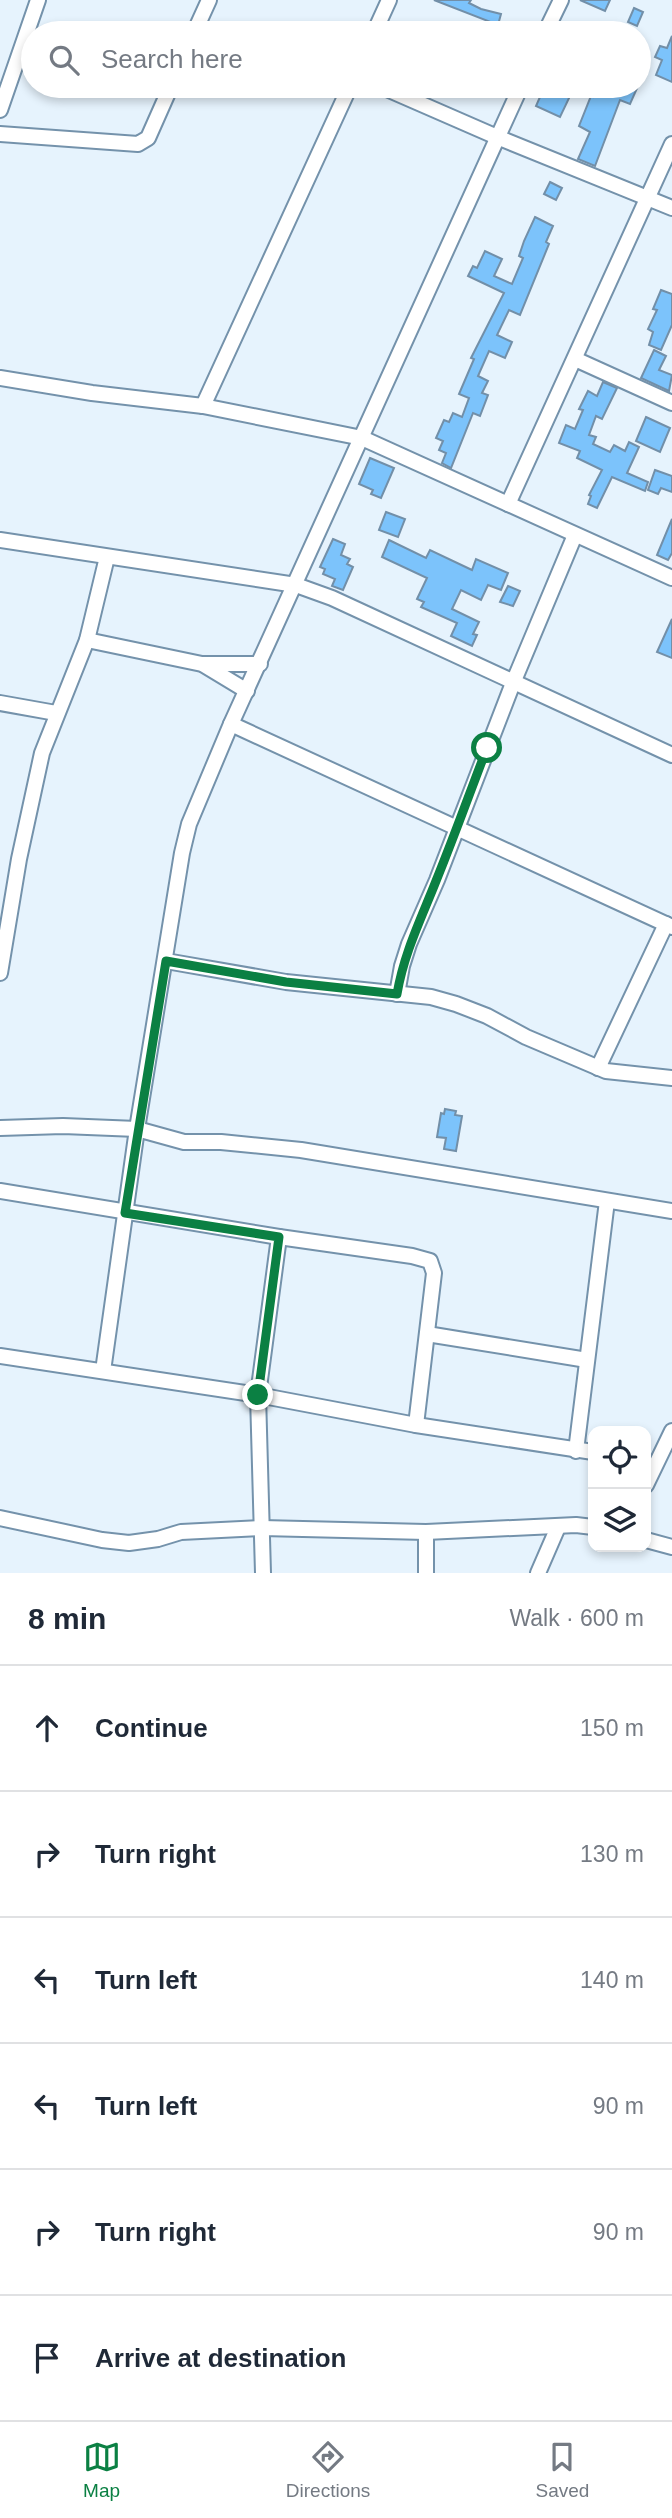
<!DOCTYPE html>
<meta charset="utf-8">
<style>
:root{--surface:#fff;--page:#f2f2f3;--text:#1f2937;--muted:#747a83;--line:#e0e1e3;--accent:#0b8043}
body{margin:0;font-family:Arial,sans-serif;background:var(--page);color:var(--text)}
.controls{position:absolute;right:21px;bottom:21px;display:grid;overflow:hidden;border-radius:14px;box-shadow:0 4px 10px #0003}
.controls button{width:63px;height:63px;display:grid;place-items:center;padding:0;border:0;border-bottom:2px solid var(--line);background:var(--surface);color:var(--text);font:35px sans-serif}
.stop{position:absolute;width:21px;height:21px;margin:-16px;border:5px solid #0b8043;border-radius:50%;background:#fff}
.stop.end{background:#0b8043;border-color:#fff;box-shadow:0 2px 7px #0008}
.list{margin:0;padding:0;list-style:none}
h2{display:flex;justify-content:space-between;align-items:center;height:91px;margin:0;padding:0 28px;font-size:30px}
h2 small{font-size:23px;font-weight:400;color:var(--muted)}
.list li{display:grid;grid-template-columns:46px 1fr auto;gap:21px;align-items:center;box-sizing:border-box;height:126px;padding:0 28px;border-top:2px solid var(--line)}
.list b{display:block;font-size:26px;white-space:nowrap}
.list em{font-size:23px;font-style:normal;color:var(--muted)}
.icon{flex:none;width:38px;height:38px;fill:none;stroke:currentColor;stroke-width:2;stroke-linecap:round;stroke-linejoin:round}
.map{position:relative;flex:none;width:672px;height:1573px;overflow:hidden}
.search{position:absolute;background:var(--surface);box-shadow:0 4px 10px #0003;left:21px;right:21px;top:21px;height:77px;display:flex;align-items:center;gap:18px;box-sizing:border-box;padding:0 24px;border-radius:38px;color:var(--muted);font-size:26px}
.sheet{height:847px;background:var(--surface)}
nav{display:flex;justify-content:space-around;align-items:center;box-sizing:border-box;height:98px;border-top:2px solid var(--line);background:var(--surface);font-size:19px;color:var(--muted)}
nav a{display:grid;justify-items:center;gap:4px}
nav .on{color:var(--accent)}
.map>svg:first-child{display:block}
.building{fill:#7cc3fb;stroke:#728fa8;stroke-width:2}
.lines{fill:none;stroke-linecap:round;stroke-linejoin:round}
.street-casing{stroke:#7492ab;stroke-width:18}
.street{stroke:#fff;stroke-width:14}
.route{stroke:#0b8043;stroke-width:9}
</style>
<div class="map">
<svg width="672" height="1573" viewBox="0 0 672 1573">
<rect width="100%" height="100%" fill="#e6f3fd"/>
<!-- building -->
<g class="building">
<polygon points="434,0 471,0 469,3 481,9 501,14 498,25"/>
<polygon points="580,0 610,0 605,11"/>
<polygon points="634,8 643,12 637,26 628,22"/>
<polygon points="587,23 613,31 613,33 584,33"/>
<polygon points="672,36 672,82 656,75 662,60 655,57 660,46 667,48"/>
<polygon points="541,86 549,86 570,96 560,117 536,106 540,97 537,95"/>
<polygon points="598,86 638,86 630,104 620,100 595,166 578,159 590,132 579,126 591,96 593,97"/>
<polygon points="550,182 562,188 556,200 544,194"/>
<polygon points="535,217 553,226 546,242 549,244 520,315 509,310 497,335 512,342 505,358 489,351 478,376 488,381 482,393 488,395 480,416 473,413 451,468 442,463 446,453 439,450 443,441 436,438 444,420 449,422 453,413 462,417 469,398 459,394 474,359 471,358 504,293 468,276 473,266 477,268 485,251 502,259 494,276 512,284 523,258 519,256 524,241"/>
<polygon points="661,290 672,294 672,325 661,350 649,345 653,332 648,329 657,310 653,309"/>
<polygon points="654,350 666,356 659,370 672,375 669,391 641,378"/>
<polygon points="603,382 617,388 602,419 596,416 589,435 596,437 593,444 610,452 614,445 625,451 629,442 639,447 627,473 648,482 645,491 612,477 597,508 588,504 591,496 589,495 602,470 577,458 580,451 559,443 566,425 575,429 583,410 579,409 588,391 597,396"/>
<polygon points="646,417 670,428 660,452 636,441"/>
<polygon points="370,458 394,468 381,498 371,494 373,490 359,484"/>
<polygon points="655,470 672,476 672,492 661,488 658,494 648,490"/>
<polygon points="386,512 405,519 398,537 379,530"/>
<polygon points="672,519 672,553 668,560 657,555"/>
<polygon points="333,539 345,544 341,555 350,559 347,564 353,567 343,590 332,586 335,579 323,574 325,569 320,567"/>
<polygon points="389,540 426,558 430,550 472,570 476,559 508,573 501,590 488,585 481,600 461,590 452,609 479,622 473,634 477,635 472,646 451,636 457,623 421,607 424,602 417,599 427,578 382,557"/>
<polygon points="508,586 520,591 513,606 500,602"/>
<polygon points="672,619 672,658 657,652"/>
<polygon points="445,1109 456,1111 455,1115 462,1116 456,1151 444,1149 446,1138 437,1137 441,1113 444,1114"/>
</g>
<g class="lines">
<!-- street casing -->
<g class="street-casing">
<g id="street">
<polyline points="194,33 209,0"/>
<polyline points="374,33 389,0"/>
<polyline points="545,33 561,0"/>
<polyline points="380,86 497,137 672,208"/>
<polyline points="0,110 38,0"/>
<polyline points="0,134 138,144 148,138 171,86"/>
<polyline points="575,359 672,403"/>
<polyline points="0,378 92,393 203,406 362,438 672,578"/>
<polyline points="203,406 350,86"/>
<polyline points="508,504 672,144"/>
<polyline points="0,540 296,585 332,598 672,755"/>
<polyline points="87,640 202,664 260,664"/>
<polyline points="204,665 247,691"/>
<polyline points="0,703 56,713"/>
<polyline points="231,724 672,927"/>
<polyline points="166,961 286,982 431,997 456,1004 487,1016 526,1037 606,1071 672,1078"/>
<polyline points="0,973 19,859 42,753 87,640 107,557"/>
<polyline points="397,994 402,966 409,944 437,880 513,683 575,535"/>
<polyline points="598,1068 666,924"/>
<polyline points="0,1128 63,1126 137,1129 184,1142 221,1142 301,1150 672,1211"/>
<polyline points="0,1191 279,1237 412,1256 430,1261 434,1273 416,1425"/>
<polyline points="427,1334 587,1360"/>
<polyline points="0,1356 258,1395 416,1425 593,1452"/>
<polyline points="103,1371 137,1129 182,853 189,824 231,724 521,86"/>
<polyline points="576,1451 607,1201"/>
<polyline points="646,1485 672,1431"/>
<polyline points="0,1518 102,1540 129,1543 158,1539 181,1532 262,1528 426,1532 576,1525 593,1527"/>
<polyline points="426,1532 426,1573"/>
<polyline points="646,1540 672,1547"/>
<polyline points="263,1573 258,1395 279,1237"/>
<polyline points="538,1573 558,1527"/>
</g>
</g>
<!-- street -->
<use href="#street" class="street"/>
</g>
<g class="lines">
<!-- route -->
<path class="route" d="M258,1395L279,1237L125,1213L166,961L286,982L397,994C404,953 421,919 436,881C454,837 470,792 487,748"/>
</g>
</svg>
<div class="controls">
<button><svg class="icon" aria-label="locate" viewBox="0 0 24 24"><circle cx="12" cy="12" r="6"/><path d="M12 2v4M12 18v4M2 12h4M18 12h4"/></svg></button>
<button><svg class="icon" aria-label="layers" viewBox="0 0 24 24"><path d="M12 4l9 5-9 5-9-5zM3 14l9 5 9-5"/></svg></button>
</div>
<div class="stop" style="left:487px;top:748px"></div>
<div class="stop end" style="left:258px;top:1395px"></div>
<div class="search"><svg class="icon" aria-label="search" viewBox="0 0 24 24"><circle cx="10" cy="10" r="6"/><path d="M15 15l6 6"/></svg>Search here</div>
</div>
<section class="sheet">
<h2>8 min<small>Walk · 600 m</small></h2>
<ul class="list">
<li><svg class="icon" aria-label="ahead" viewBox="0 0 24 24"><path d="M12 20V5M6 11l6-6 6 6"/></svg><div><b>Continue</b></div><em>150 m</em></li>
<li><svg class="icon" aria-label="right" viewBox="0 0 24 24"><path d="M7 20v-9h11M14 6l5 5-5 5"/></svg><div><b>Turn right</b></div><em>130 m</em></li>
<li><svg class="icon" aria-label="left" viewBox="0 0 24 24"><path d="M17 20v-9H6M10 6l-5 5 5 5"/></svg><div><b>Turn left</b></div><em>140 m</em></li>
<li><svg class="icon" aria-label="left" viewBox="0 0 24 24"><path d="M17 20v-9H6M10 6l-5 5 5 5"/></svg><div><b>Turn left</b></div><em>90 m</em></li>
<li><svg class="icon" aria-label="right" viewBox="0 0 24 24"><path d="M7 20v-9h11M14 6l5 5-5 5"/></svg><div><b>Turn right</b></div><em>90 m</em></li>
<li><svg class="icon" aria-label="arrive" viewBox="0 0 24 24"><path d="M6 21V4h12l-3 4 3 4H6"/></svg><div><b>Arrive at destination</b></div></li>
</ul>
</section>
<nav>
<a class="on"><svg class="icon" aria-label="map" viewBox="0 0 24 24"><path d="M3 6l6-2 6 2 6-2v14l-6 2-6-2-6 2zM9 4v14M15 6v14"/></svg>Map</a>
<a><svg class="icon" aria-label="directions" viewBox="0 0 24 24"><path d="M12 3l9 9-9 9-9-9zM9 14v-3h6M13 9l2 2-2 2"/></svg>Directions</a>
<a><svg class="icon" aria-label="saved" viewBox="0 0 24 24"><path d="M7 4h10v16l-5-4-5 4z"/></svg>Saved</a>
</nav>
